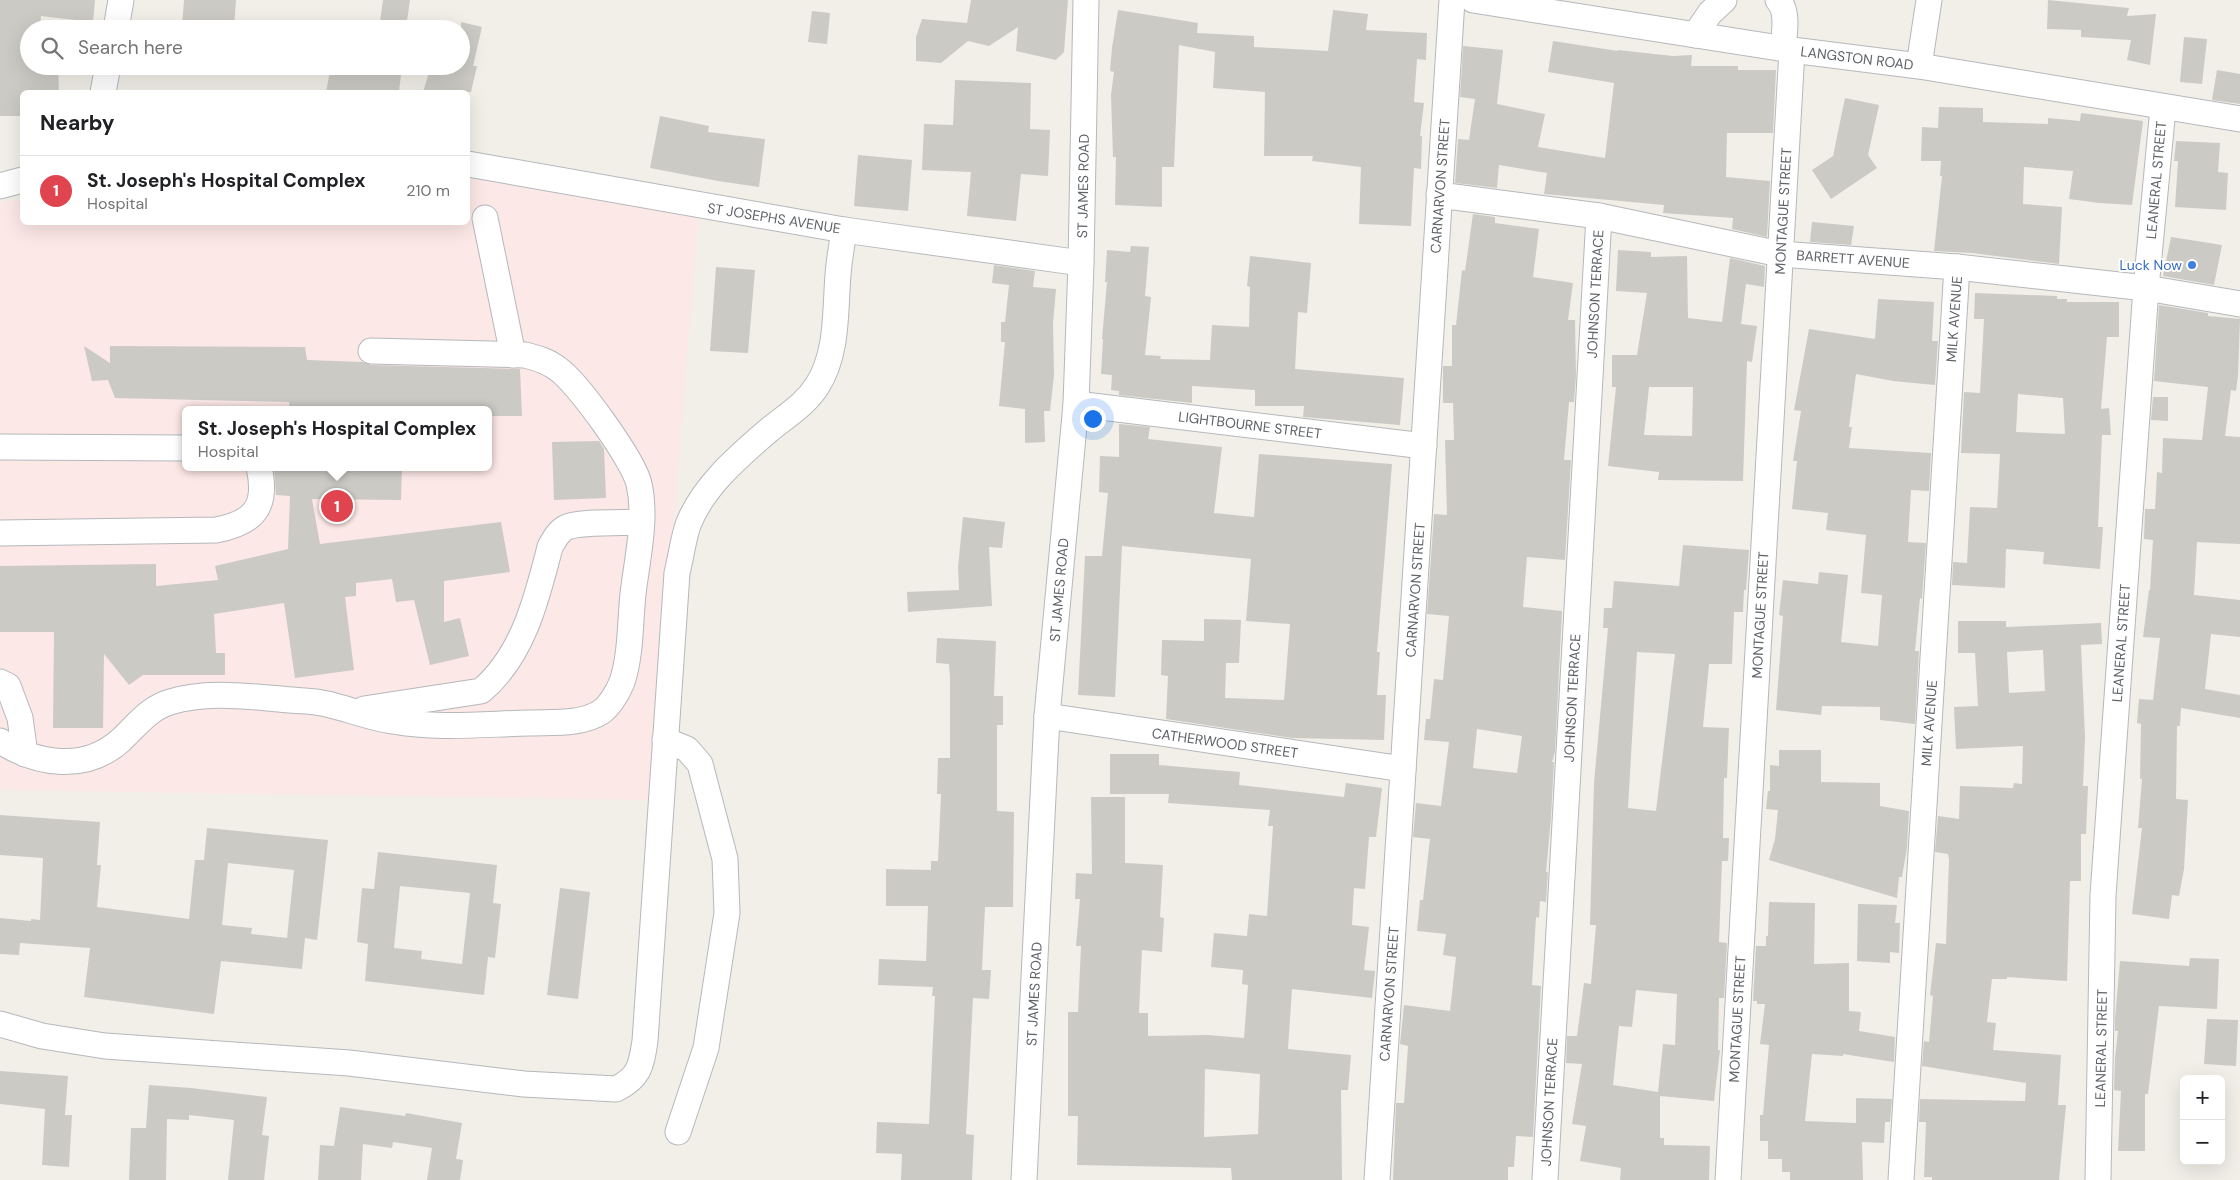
<!DOCTYPE html>
<meta charset="utf-8">
<style>
:root{--surface:#fff;--page:#f6f6f6;--text:#202124;--muted:#757577;--line:#e0e0e0;--accent:#ea4335}
body{margin:0;font-family:"DM Sans",sans-serif;background:var(--page);color:var(--text)}
.controls{position:absolute;right:15px;bottom:15px;display:grid;overflow:hidden;border-radius:8px;box-shadow:0 5px 20px #0002}
.controls button{width:45px;height:45px;display:grid;place-items:center;padding:0;border:0;border-bottom:1px solid var(--line);background:var(--surface);color:var(--text);font:25px sans-serif}
.you{position:absolute;left:1092px;top:418px;width:18px;height:18px;margin:-12px;border:4px solid #fff;border-radius:50%;background:#1a73e8;box-shadow:0 0 0 8px #1a73e833}
.badge{display:grid;place-items:center;width:32px;height:32px;border-radius:50%;background:var(--accent);color:#fff;font-size:16px;font-weight:700}
.pin{position:absolute;translate:-50% -50%;border:2px solid #fff;box-shadow:0 1px 5px #0006}
.popup{position:absolute;left:182px;top:406px;width:310px;height:65px;box-sizing:border-box;display:grid;place-content:center;border-radius:8px;background:var(--surface);filter:drop-shadow(0 1px 4px #0005);font-size:16px;white-space:nowrap;color:var(--muted)}
.popup b{font-size:19px;color:var(--text)}
.popup::after{content:'';position:absolute;left:50%;top:100%;margin-left:-10px;border:10px solid transparent;border-top-color:var(--surface)}
.list{margin:0;padding:0;list-style:none}
h2{display:flex;justify-content:space-between;align-items:center;height:65px;margin:0;padding:0 20px;font-size:21px}
h2 small{font-size:16px;font-weight:400;color:var(--muted)}
.list li{display:grid;grid-template-columns:32px 1fr auto;gap:15px;align-items:center;box-sizing:border-box;height:70px;padding:0 20px;border-top:1px solid var(--line)}
.list b{display:block;font-size:19px;white-space:nowrap}
.list p{margin:0;font-size:16px;white-space:nowrap;color:var(--muted)}
.list em{font-size:16px;font-style:normal;color:var(--muted)}
.icon{flex:none;width:28px;height:28px;fill:none;stroke:currentColor;stroke-width:2;stroke-linecap:round;stroke-linejoin:round}
.map{position:relative;flex:none;width:2240px;height:1180px;overflow:hidden}
.search{position:absolute;background:var(--surface);box-shadow:0 5px 20px #0002;left:20px;top:20px;width:450px;height:55px;display:flex;align-items:center;gap:12px;box-sizing:border-box;padding:0 18px;border-radius:28px;color:var(--muted);font-size:19px}
.panel{position:absolute;background:var(--surface);box-shadow:0 5px 20px #0002;left:20px;top:90px;width:450px;height:135px;border-radius:8px}
.map>svg:first-child{display:block}
.medical{fill:#fce8e6;fill-rule:evenodd}
.building{fill:#cccac5;fill-rule:evenodd}
.lines{fill:none;stroke-linecap:round;stroke-linejoin:round}
.minor-casing{stroke:#b5b8bc;stroke-width:27}
.minor{stroke:#fff;stroke-width:25}
.shop-dot{fill:#3f7fe0;stroke:#fff;stroke-width:2}
.labels{text-anchor:middle;dominant-baseline:central;stroke-width:4;stroke-linejoin:round;paint-order:stroke}
.street-label{font-size:14px;fill:#5f6368;stroke:#fff}
.shop-label{font-size:14px;fill:#366cbe;stroke:#fff;text-anchor:end}
</style>
<div class="map">
<svg width="2240" height="1180" viewBox="0 0 2240 1180">
<rect width="100%" height="100%" fill="#f1efe8"/>
<!-- medical -->
<path class="medical" d="M468,164L699,206L651,800L0,790V202L22,199V222H468ZM186,410H488V467H186Z"/>
<!-- building -->
<g class="building">
<polygon points="0,0 95,0 93,22 41,16 40,29 29,29 29,66 58,66 59,92 22,92 22,116 0,116"/>
<polygon points="184,0 236,0 234,29 182,27"/>
<polygon points="383,0 410,0 406,29 379,29"/>
<polygon points="971,0 1068,0 1064,52 1056,60 1016,51 1018,27 989,46 968,41 941,63 916,61 916,37 922,19 967,23"/>
<polygon points="2048,0 2129,8 2127,16 2156,14 2150,65 2127,60 2131,40 2081,37 2081,30 2047,29"/>
<polygon points="1118,10 1198,23 1197,33 1254,36 1254,47 1328,51 1333,10 1368,14 1366,30 1427,33 1426,60 1417,59 1414,102 1424,103 1420,136 1422,136 1421,169 1414,168 1411,226 1359,224 1361,167 1312,161 1313,156 1264,156 1265,92 1213,88 1215,52 1179,45 1174,167 1162,167 1162,207 1115,205 1116,157 1113,157 1111,95 1114,72 1110,71 1112,48"/>
<polygon points="812,11 830,13 827,44 808,42"/>
<polygon points="461,22 482,27 473,66 477,66 471,92 423,92 431,66 461,66"/>
<polygon points="2184,37 2207,39 2202,84 2180,82"/>
<polygon points="1553,41 1618,51 1618,50 1673,56 1692,55 1691,66 1738,66 1738,70 1776,70 1773,133 1727,133 1726,177 1770,181 1767,237 1732,229 1733,218 1663,213 1664,205 1544,194 1547,173 1499,165 1497,188 1455,183 1458,139 1469,140 1475,99 1460,97 1463,46 1503,50 1497,104 1545,114 1538,147 1605,158 1614,83 1548,72"/>
<polygon points="331,66 402,66 399,92 326,92"/>
<polygon points="2217,70 2240,74 2240,104 2212,100"/>
<polygon points="955,80 1031,83 1030,129 1050,130 1048,176 1021,174 1016,221 967,216 971,172 922,170 924,124 953,125"/>
<polygon points="1845,98 1879,105 1868,155 1877,168 1831,199 1812,170 1833,156"/>
<polygon points="1939,107 1983,108 1983,122 2048,124 2048,118 2080,121 2081,113 2143,121 2132,205 2099,203 2069,199 2073,171 2024,167 2023,204 2062,207 2059,264 1972,253 1934,251 1942,176 1940,176 1941,161 1921,161 1922,127 1938,128"/>
<polygon points="660,116 709,126 708,132 765,139 759,187 718,181 650,168"/>
<polygon points="2176,141 2220,143 2218,172 2228,173 2226,210 2175,207 2178,161 2174,161"/>
<polygon points="858,155 912,160 908,211 854,206"/>
<path d="M1473,214L1495,217V223L1539,229L1533,277L1573,283L1568,320H1575L1576,376L1574,402H1569L1564,460H1571L1565,560L1527,557L1523,607L1562,611L1555,752L1552,762H1554L1551,818L1546,872H1548L1546,902L1540,901L1539,918L1536,917L1532,985L1541,986L1533,1137L1516,1136L1514,1167H1508V1180H1393L1396,1103H1404L1408,1046L1400,1044L1404,1005L1450,1011L1456,957L1443,955L1446,934L1417,931L1420,900H1423L1430,839L1413,837L1416,803L1441,806L1449,742L1424,740L1426,719H1430L1434,679L1443,680L1449,616L1427,614L1434,514L1447,515L1445,440H1454L1453,403H1443V366H1452V325H1456L1462,270L1465,271ZM1477,729L1522,736L1517,773L1473,768Z"/>
<polygon points="1812,222 1854,226 1851,245 1810,242"/>
<polygon points="2171,237 2222,245 2214,285 2163,276"/>
<polygon points="1131,246 1149,247 1145,296 1151,297 1145,355 1161,356 1160,359 1210,360 1212,325 1249,327 1250,287 1247,286 1250,256 1311,263 1307,313 1298,312 1295,369 1404,378 1400,425 1303,417 1304,406 1255,406 1255,390 1192,386 1192,403 1119,395 1119,391 1111,390 1112,375 1101,374 1103,339 1102,339 1107,282 1105,282 1107,250 1130,252"/>
<path d="M1618,250L1651,252V257L1687,256L1688,318L1722,322L1730,258L1765,266L1764,287L1746,284L1741,324L1757,326L1752,362L1747,361L1743,481L1658,480L1659,472L1608,466L1616,387H1612V355H1637L1647,293L1616,291ZM1649,387H1693L1692,436L1644,435Z"/>
<polygon points="994,265 1035,271 1033,287 1056,289 1053,323 1054,375 1050,411 1044,411 1045,442 1025,443 1025,409 999,406 1005,342 1001,342 1001,322 1005,322 1009,285 992,283"/>
<polygon points="716,267 755,270 748,353 710,351"/>
<path d="M1975,293L2057,296V299H2067V302H2119V337H2107L2101,409L2109,408L2111,435H2102L2098,527H2103L2100,569L2043,564L2044,552L2006,549L2005,588L1952,585L1953,562L1967,563L1970,507L1997,508L2000,454L1961,453L1964,392L1980,393L1984,319H1974ZM2018,394L2063,398L2065,434L2016,432Z"/>
<polygon points="1878,299 1934,302 1932,341 1938,341 1935,385 1893,381 1856,374 1849,427 1852,427 1849,448 1931,453 1929,491 1911,490 1908,542 1926,543 1922,599 1920,598 1915,651 1919,651 1915,724 1880,720 1880,707 1822,706 1821,715 1776,710 1783,616 1779,615 1783,580 1818,584 1819,572 1848,575 1841,642 1878,646 1882,595 1861,593 1866,535 1826,530 1828,513 1792,509 1797,461 1793,461 1801,411 1794,410 1809,329 1875,339"/>
<polygon points="2159,305 2208,313 2208,316 2240,319 2238,376 2236,391 2231,390 2225,436 2240,437 2240,544 2197,542 2194,595 2240,600 2240,637 2211,634 2205,689 2240,695 2240,718 2181,708 2180,726 2177,726 2176,799 2188,800 2184,869 2179,896 2172,895 2169,919 2132,914 2142,828 2138,828 2142,779 2140,779 2141,724 2137,723 2139,699 2153,700 2160,638 2143,637 2149,590 2150,590 2153,540 2144,539 2145,509 2155,509 2157,472 2162,473 2163,438 2202,440 2208,387 2154,381"/>
<polygon points="84,346 110,363 110,346 305,347 307,360 362,362 371,365 520,369 522,416 488,416 488,410 290,410 289,402 115,398 108,380 92,381"/>
<polygon points="2153,397 2168,397 2168,421 2151,420"/>
<polygon points="1119,424 1150,427 1148,439 1222,447 1214,513 1254,517 1259,454 1392,464 1377,652 1380,652 1377,695 1386,695 1384,740 1292,738 1166,719 1168,676 1161,675 1162,640 1204,641 1204,619 1241,620 1239,663 1226,663 1225,698 1284,700 1290,624 1246,621 1251,559 1122,546 1115,697 1078,695 1085,556 1102,556 1108,493 1099,492 1100,456 1119,457"/>
<polygon points="599,441 604,449 606,498 554,500 552,442"/>
<polygon points="274,467 402,467 401,500 312,499 320,544 501,522 510,572 444,581 444,622 460,618 469,656 430,665 414,600 396,602 392,579 356,583 356,596 345,597 354,670 295,678 284,603 214,614 216,653 225,653 225,675 143,675 129,685 104,654 103,728 53,728 54,632 0,632 0,566 156,564 156,586 218,580 215,566 288,549 290,496 276,495"/>
<polygon points="963,517 1005,522 1002,548 989,547 992,606 908,612 907,592 959,590 958,567"/>
<path d="M1683,545L1749,550L1746,590H1744L1743,612H1734L1732,664H1709L1703,727L1729,728L1727,778H1724L1723,838H1729L1728,861H1722L1719,942L1727,943L1724,998H1719L1718,1050H1720L1714,1101L1660,1096V1138H1664V1145L1710,1146L1709,1180H1620L1621,1168L1580,1161L1586,1126L1572,1124L1582,1064L1566,1063L1567,1036H1577L1584,983L1591,984L1596,925H1590L1594,783L1608,628H1603L1604,608H1612L1614,581L1679,586ZM1637,652L1675,654L1656,811L1628,808ZM1636,990L1677,994L1675,1045L1663,1044L1658,1092L1613,1085L1619,1026L1632,1027Z"/>
<path d="M1958,621H2006V627L2101,623L2102,644L2081,645L2085,737L2083,786H2088L2086,834H2081V881H2070L2067,981L2007,977V979H1992L1987,1022L1996,1023L1993,1050L2061,1055L2058,1105H2066L2059,1180H1932V1177H1924L1926,1122H1919L1920,1099L2025,1101L2026,1083L1922,1066L1924,1041L1929,1042L1933,996L1930,995L1936,943L1946,944L1949,860L1948,854L1935,852L1938,816L1959,819L1960,786L2013,788L2014,783L2022,784L2023,746L1956,749L1954,707L1978,706L1975,653H1958ZM2043,650L2045,691L2009,693L2007,652Z"/>
<polygon points="937,638 996,641 994,696 1003,696 1003,725 997,725 997,811 1014,812 1013,907 985,907 982,970 991,970 989,999 973,998 966,1134 974,1135 972,1180 901,1180 902,1154 876,1153 877,1122 929,1124 935,996 932,996 933,987 878,985 879,959 926,961 928,906 886,906 886,869 931,870 931,861 938,861 941,794 937,794 938,758 950,758 950,678 949,664 936,663"/>
<polygon points="1779,750 1821,750 1821,782 1880,783 1880,806 1909,811 1907,848 1902,877 1899,877 1897,898 1769,860 1775,839 1778,810 1766,809 1768,791 1770,791 1770,765 1779,766"/>
<path d="M1110,754H1159V765L1240,772L1239,785L1344,797L1346,783L1382,788L1376,837H1369L1365,889L1354,888L1352,925L1369,927L1364,970L1375,971L1372,998L1292,989L1288,1049L1351,1055L1348,1090H1341L1342,1180H1232L1231,1168L1077,1165L1078,1116H1068V1012H1078L1081,946H1076L1080,899H1075L1076,873L1092,874L1091,797H1125V863L1163,865L1160,917L1164,918L1162,952L1142,950L1139,1013H1148V1036L1208,1035L1244,1038L1248,985L1242,984L1243,970L1211,967L1214,933L1247,936L1249,914L1267,916L1273,826H1268L1270,810L1168,803L1169,794H1110ZM1205,1069L1260,1074L1258,1134L1204,1137Z"/>
<path d="M0,815L100,822L97,865H101L97,907L189,919L195,860H204L207,828L328,840L317,940L305,938L302,969L221,961L214,1014L84,997L90,948L20,943L19,955L0,954V918L31,921V919L40,920L43,858L0,855ZM228,863L294,870L287,938L251,934L252,928L222,925Z"/>
<path d="M378,852L497,865L493,903L501,904L495,958L488,957L484,995L365,981L368,944L357,942L362,888L374,889ZM400,886L470,893L462,964L421,959L422,951L394,948Z"/>
<polygon points="560,888 590,892 578,999 547,995"/>
<polygon points="1769,902 1815,903 1814,964 1849,963 1849,1011 1861,1012 1859,1031 1895,1037 1894,1062 1843,1054 1843,1056 1812,1054 1805,1121 1856,1123 1856,1098 1892,1099 1890,1122 1885,1122 1884,1143 1862,1142 1863,1180 1790,1180 1790,1172 1782,1172 1782,1159 1768,1159 1768,1141 1760,1141 1760,1115 1763,1115 1769,1045 1760,1044 1765,1004 1757,1004 1757,1001 1753,1001 1756,946 1766,946 1766,936 1768,936"/>
<polygon points="1858,904 1897,905 1895,923 1900,923 1899,953 1890,952 1890,963 1857,961"/>
<polygon points="2190,958 2219,959 2217,1009 2159,1006 2148,1094 2145,1094 2145,1151 2118,1151 2121,1091 2114,1090 2115,1058 2118,1031 2115,1031 2115,1019 2120,961 2189,966"/>
<polygon points="2207,1019 2238,1020 2236,1066 2204,1064"/>
<polygon points="0,1071 68,1076 65,1115 72,1115 69,1167 42,1165 45,1109 0,1104"/>
<polygon points="149,1085 191,1088 267,1097 262,1135 269,1136 264,1180 228,1180 234,1120 189,1115 189,1120 167,1119 166,1180 129,1180 131,1128 146,1128"/>
<polygon points="340,1107 405,1116 406,1113 462,1123 456,1159 463,1160 460,1180 427,1180 432,1148 393,1142 392,1148 363,1144 361,1180 318,1180 320,1145 334,1146"/>
</g>
<g class="lines">
<!-- minor casing -->
<g class="minor-casing">
<g id="minor">
<polyline points="1473,0 1792,50 1919,66 2240,119"/>
<path d="M1778,0C1789,12 1784,34 1783,48"/>
<polyline points="116,29 121,0"/>
<polyline points="1695,35 1710,13 1724,0"/>
<polyline points="1919,66 1929,0"/>
<polyline points="103,92 108,66"/>
<polyline points="468,164 844,230 1081,263"/>
<polyline points="0,186 22,180"/>
<polyline points="1439,195 1599,216 1780,254 1957,267 2146,288 2240,304"/>
<polyline points="485,218 513,355"/>
<polyline points="1076,404 1424,446"/>
<polyline points="0,447 186,448"/>
<path d="M0,533L216,530C254,523 268,507 259,467"/>
<polyline points="0,682 8,686 20,718 25,754"/>
<path d="M364,709L481,691C523,656 537,598 550,547C554,540 558,532 565,528C577,521 624,523 641,522"/>
<polyline points="1047,716 1403,769"/>
<polyline points="665,740 687,749 700,764 725,859 727,913 706,1048 678,1132"/>
<path d="M0,741C38,765 86,772 121,740C136,726 149,708 170,702C206,691 243,696 280,699C295,701 312,700 327,704C349,709 370,718 393,721C437,729 484,724 529,723C552,722 581,725 601,712C609,707 618,692 622,682C631,655 630,623 633,594C637,559 647,519 639,484C634,461 578,383 558,369C548,361 537,358 525,355L371,351"/>
<path d="M0,1024L42,1036L105,1046L349,1063L524,1084L616,1089C640,1077 641,1066 645,1041L677,573C681,557 683,540 688,525C703,486 739,456 769,430C786,416 805,405 817,386C838,354 835,311 838,275C839,260 842,245 844,230"/>
<polyline points="1024,1180 1047,716 1076,404 1081,263 1086,0"/>
<polyline points="1377,1180 1452,0"/>
<polyline points="1545,1180 1599,216"/>
<polyline points="1728,1180 1792,50"/>
<polyline points="1901,1180 1957,267"/>
<polyline points="2098,1180 2103,895 2146,288 2163,108"/>
</g>
</g>
<!-- minor -->
<use href="#minor" class="minor"/>
</g>
<!-- markers -->
<circle class="shop-dot" cx="2192" cy="265" r="5"/>
<g class="labels">
<!-- street labels -->
<g class="street-label">
<text transform="translate(1857 58) rotate(7)">LANGSTON ROAD</text>
<text transform="translate(2156 180) rotate(-85)">LEANERAL STREET</text>
<text transform="translate(1083 186) rotate(-89)">ST JAMES ROAD</text>
<text transform="translate(1440 186) rotate(-86)">CARNARVON STREET</text>
<text transform="translate(1783 211) rotate(-87)">MONTAGUE STREET</text>
<text transform="translate(774 218) rotate(9)">ST JOSEPHS AVENUE</text>
<text transform="translate(1853 259) rotate(4)">BARRETT AVENUE</text>
<text transform="translate(1595 294) rotate(-87)">JOHNSON TERRACE</text>
<text transform="translate(1954 319) rotate(-86)">MILK AVENUE</text>
<text transform="translate(1250 425) rotate(7)">LIGHTBOURNE STREET</text>
<text transform="translate(1059 590) rotate(-85)">ST JAMES ROAD</text>
<text transform="translate(1415 590) rotate(-86)">CARNARVON STREET</text>
<text transform="translate(1760 615) rotate(-87)">MONTAGUE STREET</text>
<text transform="translate(2121 643) rotate(-86)">LEANERAL STREET</text>
<text transform="translate(1572 698) rotate(-87)">JOHNSON TERRACE</text>
<text transform="translate(1929 723) rotate(-86)">MILK AVENUE</text>
<text transform="translate(1225 743) rotate(8)">CATHERWOOD STREET</text>
<text transform="translate(1034 994) rotate(-87)">ST JAMES ROAD</text>
<text transform="translate(1389 994) rotate(-86)">CARNARVON STREET</text>
<text transform="translate(1737 1019) rotate(-87)">MONTAGUE STREET</text>
<text transform="translate(2101 1048) rotate(-89)">LEANERAL STREET</text>
<text transform="translate(1549 1102) rotate(-87)">JOHNSON TERRACE</text>
</g>
<!-- shop labels -->
<g class="shop-label">
<text x="2182" y="265">Luck Now</text>
</g>
</g>
</svg>
<div class="controls">
<button>+</button>
<button>−</button>
</div>
<div class="you"></div>
<div class="pin badge" style="left:337px;top:506px;background:#e0444e">1</div>
<div class="popup"><b>St. Joseph's Hospital Complex</b>Hospital</div>
<div class="search"><svg class="icon" aria-label="search" viewBox="0 0 24 24"><circle cx="10" cy="10" r="6"/><path d="M15 15l6 6"/></svg>Search here</div>
<section class="panel">
<h2>Nearby<small></small></h2>
<ul class="list">
<li><span class="badge" style="background:#e0444e">1</span><div><b>St. Joseph's Hospital Complex</b><p>Hospital</p></div><em>210 m</em></li>
</ul>
</section>
</div>
